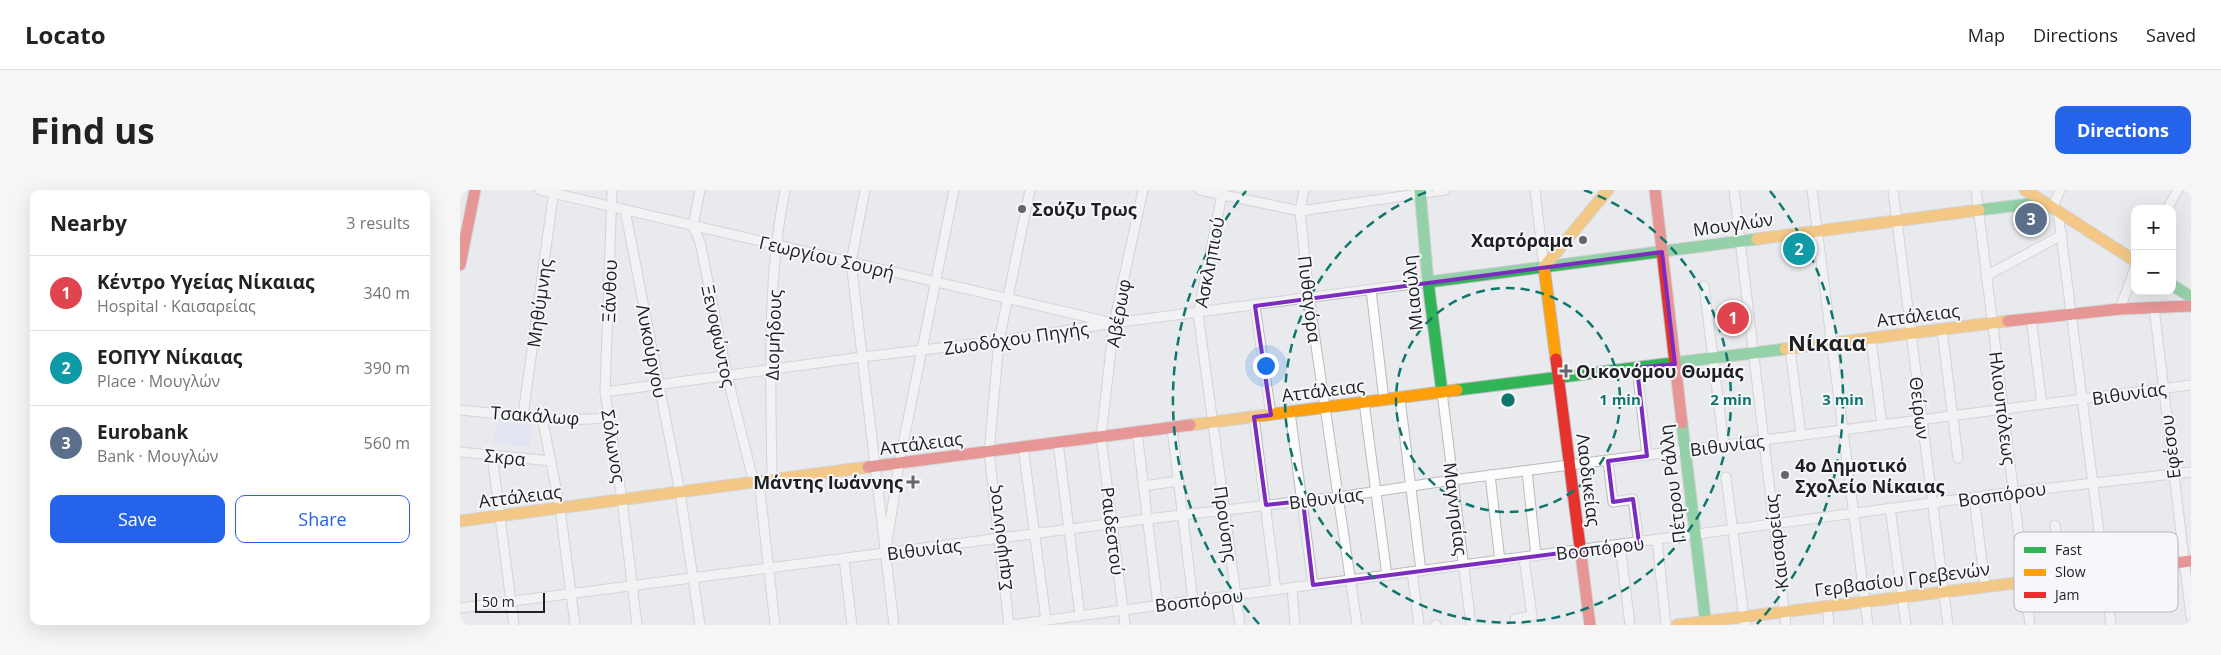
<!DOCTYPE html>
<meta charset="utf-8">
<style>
:root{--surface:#fff;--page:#f6f6f6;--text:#222;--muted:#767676;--line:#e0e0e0;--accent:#2563eb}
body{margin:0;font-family:"Open Sans",sans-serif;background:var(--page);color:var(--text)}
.controls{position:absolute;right:15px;top:15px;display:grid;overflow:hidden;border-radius:10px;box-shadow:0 5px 20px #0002}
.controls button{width:45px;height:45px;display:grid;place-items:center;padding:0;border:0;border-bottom:1px solid var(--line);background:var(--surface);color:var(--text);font:25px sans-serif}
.scale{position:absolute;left:15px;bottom:12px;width:70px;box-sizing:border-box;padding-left:5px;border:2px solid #1e1f20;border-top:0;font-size:14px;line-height:18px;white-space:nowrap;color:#1e1f20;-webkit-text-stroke:4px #f6f7fb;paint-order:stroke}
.you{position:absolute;left:805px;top:175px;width:18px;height:18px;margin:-12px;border:4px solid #fff;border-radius:50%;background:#1a73e8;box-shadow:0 0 0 8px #1a73e833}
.badge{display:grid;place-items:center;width:32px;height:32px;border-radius:50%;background:var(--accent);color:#fff;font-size:16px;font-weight:700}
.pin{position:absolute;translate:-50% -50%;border:2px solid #fff;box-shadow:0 1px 5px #0006}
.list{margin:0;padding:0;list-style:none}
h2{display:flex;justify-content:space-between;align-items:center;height:65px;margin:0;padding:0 20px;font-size:21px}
h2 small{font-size:16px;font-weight:400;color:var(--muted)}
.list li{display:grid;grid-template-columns:32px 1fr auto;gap:15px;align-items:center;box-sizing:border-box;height:75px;padding:0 20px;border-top:1px solid var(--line)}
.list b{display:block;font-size:19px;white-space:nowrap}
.list p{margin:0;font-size:16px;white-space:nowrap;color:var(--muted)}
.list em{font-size:16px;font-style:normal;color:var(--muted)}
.actions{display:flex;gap:10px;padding:15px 20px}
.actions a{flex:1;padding:11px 0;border:1px solid var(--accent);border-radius:10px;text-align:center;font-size:18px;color:var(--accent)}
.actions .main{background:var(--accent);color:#fff}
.map{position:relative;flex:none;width:1731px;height:435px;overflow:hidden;border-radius:10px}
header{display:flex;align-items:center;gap:30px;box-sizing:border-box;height:70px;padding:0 25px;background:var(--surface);border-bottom:1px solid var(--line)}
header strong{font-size:24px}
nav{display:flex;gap:28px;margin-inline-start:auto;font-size:18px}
.intro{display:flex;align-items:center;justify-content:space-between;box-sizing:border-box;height:120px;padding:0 30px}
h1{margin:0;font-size:35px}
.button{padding:12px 22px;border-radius:10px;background:var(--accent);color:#fff;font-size:18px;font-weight:700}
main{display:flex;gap:30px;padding:0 30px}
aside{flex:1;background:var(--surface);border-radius:10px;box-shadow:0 5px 20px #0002}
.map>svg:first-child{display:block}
.green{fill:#d9def5}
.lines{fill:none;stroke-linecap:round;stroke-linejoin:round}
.street-casing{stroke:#bbbbbd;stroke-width:11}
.fast-casing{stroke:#bbbbbd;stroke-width:13}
.slow-casing{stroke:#bbbbbd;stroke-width:13}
.jam-casing{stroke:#bbbbbd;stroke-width:13}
.street{stroke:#fcfcfc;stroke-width:9}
.fast{stroke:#30b455;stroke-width:11}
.slow{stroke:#ff9f0a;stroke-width:11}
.jam{stroke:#e5322d;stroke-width:11}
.marked{fill:none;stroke:#7b2cbf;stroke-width:4;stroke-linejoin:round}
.ring{fill:none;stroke:#0f766e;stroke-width:2.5;stroke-dasharray:9 6}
.poi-dot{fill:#656668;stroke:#f6f7fb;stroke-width:2}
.labels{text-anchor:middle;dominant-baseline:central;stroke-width:4;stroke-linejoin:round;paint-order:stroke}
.poi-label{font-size:18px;font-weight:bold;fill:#1e1f20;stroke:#f6f7fb;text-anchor:start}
.street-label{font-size:18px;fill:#1e1f20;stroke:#f6f7fb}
.district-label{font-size:22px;font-weight:bold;fill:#1e1f20;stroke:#f6f7fb}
.key{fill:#f6f7fb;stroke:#b5b6b9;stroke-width:1}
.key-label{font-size:14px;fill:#1e1f20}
.centre{fill:#0f766e;stroke:#f6f7fb;stroke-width:2.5}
.ring-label{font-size:15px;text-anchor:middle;font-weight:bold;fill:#0f766e;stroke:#f6f7fb;stroke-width:4;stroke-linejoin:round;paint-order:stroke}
</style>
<header>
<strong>Locato</strong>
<nav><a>Map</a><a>Directions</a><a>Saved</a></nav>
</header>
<div class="intro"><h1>Find us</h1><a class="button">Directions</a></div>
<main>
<aside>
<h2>Nearby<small>3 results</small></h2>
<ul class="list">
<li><span class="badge" style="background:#e0444e">1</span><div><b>Κέντρο Υγείας Νίκαιας</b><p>Hospital · Καισαρείας</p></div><em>340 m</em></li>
<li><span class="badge" style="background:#0f9aa8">2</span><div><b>ΕΟΠΥΥ Νίκαιας</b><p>Place · Μουγλών</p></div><em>390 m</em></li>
<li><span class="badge" style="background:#5c6f8a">3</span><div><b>Eurobank</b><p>Bank · Μουγλών</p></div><em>560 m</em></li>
</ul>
<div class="actions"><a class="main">Save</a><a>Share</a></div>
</aside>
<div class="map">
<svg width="1731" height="435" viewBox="0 0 1731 435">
<rect width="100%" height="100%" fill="#e9eaed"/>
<!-- green -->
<polygon class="green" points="36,231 73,236 70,257 34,253"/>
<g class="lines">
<!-- street casing -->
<g class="street-casing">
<g id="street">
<polyline points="80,0 649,132"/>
<polyline points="152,0 145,202 162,310 177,435"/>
<polyline points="240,0 233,36 240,52 267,185 294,293"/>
<polyline points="405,0 391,72 434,435"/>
<polyline points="740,0 840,21 985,0"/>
<polyline points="763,0 738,123 780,435"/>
<polyline points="844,0 840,21 849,108 897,435"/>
<polyline points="1075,0 1084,77"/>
<polyline points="1274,0 1326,435"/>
<polyline points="1352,0 1408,435"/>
<polyline points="1433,0 1488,435"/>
<polyline points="1516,0 1570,435"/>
<polyline points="1593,17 1600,0"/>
<polyline points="1707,19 1718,0"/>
<polyline points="165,20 220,302 240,435"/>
<polyline points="1598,21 1651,435"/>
<polyline points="1526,86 1602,45"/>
<polyline points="1244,96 1264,256"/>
<polyline points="911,100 924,210"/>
<polyline points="795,116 811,225"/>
<polyline points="1694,117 1731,427"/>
<polyline points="1660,119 1675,78"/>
<polyline points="1571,128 1582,214"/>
<polyline points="1482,140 1498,268"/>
<polyline points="1411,149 1422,235"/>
<polyline points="1330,159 1341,245"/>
<polyline points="1177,178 1187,266"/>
<polyline points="145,202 402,167 539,151 654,133 968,92"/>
<polyline points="982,202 1011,435"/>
<polyline points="940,208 961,381"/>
<polyline points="904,212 927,386"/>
<path d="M0,220C44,224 107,234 150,227"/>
<polyline points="830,222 853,395"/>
<polyline points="63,225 94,0"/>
<polyline points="82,227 100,318 115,435"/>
<polyline points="794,227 816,400"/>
<polyline points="712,238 733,411"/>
<polyline points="677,242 698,416"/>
<polyline points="598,253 620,426"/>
<polyline points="563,257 586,430"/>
<polyline points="0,262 91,271"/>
<polyline points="32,265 54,435"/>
<polyline points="1148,271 1153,312 1173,309 1179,353"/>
<polyline points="1067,281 1076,366"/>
<polyline points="1030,285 1040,371"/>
<polyline points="1266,287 1285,435"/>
<path d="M312,290C311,194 306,94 325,0"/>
<polyline points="299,292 315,435"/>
<polyline points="683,296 719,291"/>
<polyline points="1514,307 1525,396"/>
<polyline points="1430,318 1446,435"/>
<polyline points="1595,335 1602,387"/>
<polyline points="1197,350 1206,435"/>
<polyline points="427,353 439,274 494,0"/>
<polyline points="1160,355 1170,435"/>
<polyline points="384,369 392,435"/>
<polyline points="952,382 959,435"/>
<polyline points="832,398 835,435"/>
<polyline points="1367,416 1369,435"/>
<polyline points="0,418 687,329 878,307 993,290 1731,195"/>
<polyline points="549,435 529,262 539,151 570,0"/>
<polyline points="550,435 1554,302 1731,282"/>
<polyline points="665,435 641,247 654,133 683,0"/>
<polyline points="975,435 976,435"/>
<polyline points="1056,435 1055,429 1072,426 1064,368"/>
</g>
</g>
<!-- fast casing -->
<g class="fast-casing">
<g id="fast">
<polyline points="960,0 968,92 982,202"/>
<polyline points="1519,20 1584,12"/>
<polyline points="968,92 1297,49"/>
<polyline points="1712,95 1731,107"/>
<polyline points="997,200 1325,159"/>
<polyline points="1222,233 1246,435"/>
</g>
</g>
<!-- slow casing -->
<g class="slow-casing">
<g id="slow">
<polyline points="1565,0 1675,71"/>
<polyline points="1297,49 1519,20"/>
<polyline points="1325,159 1548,131"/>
<polyline points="1096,169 1084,77 1148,0"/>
<polyline points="730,235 997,200"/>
<polyline points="0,331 408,277"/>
<polyline points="1217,435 1629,384"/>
</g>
</g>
<!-- jam casing -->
<g class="jam-casing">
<g id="jam">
<polyline points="1195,0 1222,233"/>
<polyline points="0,75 15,0"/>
<polyline points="1548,131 1660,119 1731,116"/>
<polyline points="1096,169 1130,435"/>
<polyline points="408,277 730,235"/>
<polyline points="1629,384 1731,371"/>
</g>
</g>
<!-- street -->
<use href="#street" class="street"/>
<!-- fast -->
<use href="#fast" class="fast"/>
<!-- slow -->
<use href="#slow" class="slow"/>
<!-- jam -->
<use href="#jam" class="jam"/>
</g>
<!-- marked area -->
<path d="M0 0H1731V435H0ZM1202,62L1215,174L1177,178L1187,266L1148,271L1153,312L1173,309L1179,353L853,395L843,311L806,315L794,227L811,225L795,116Z" fill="#e9eaed" fill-opacity=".55" fill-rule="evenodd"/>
<path class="marked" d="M1202,62L1215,174L1177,178L1187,266L1148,271L1153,312L1173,309L1179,353L853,395L843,311L806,315L794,227L811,225L795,116Z"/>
<!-- distance rings -->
<g class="ring">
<circle cx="1048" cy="210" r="112"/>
<path d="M1124 0A223 223 0 1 1 972 0"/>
<path d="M799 434A335 335 0 0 1 786 1M1310 1A335 335 0 0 1 1297 434"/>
</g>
<!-- markers -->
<g class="poi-dot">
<circle cx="562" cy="19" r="5"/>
<circle cx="1123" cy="50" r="5"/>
<path d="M1103.5 173.5h5v5h5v5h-5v5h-5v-5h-5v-5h5z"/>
<circle cx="1325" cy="285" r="5"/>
<path d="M450.5 284.5h5v5h5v5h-5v5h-5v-5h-5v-5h5z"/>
</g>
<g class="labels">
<!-- poi labels -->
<g class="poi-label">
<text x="572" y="19">Σούζυ Τρως</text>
<text x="1113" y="50" text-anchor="end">Χαρτόραμα</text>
<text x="1116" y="181">Οικονόμου Θωμάς</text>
<text x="1335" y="275">4ο Δημοτικό<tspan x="1335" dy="21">Σχολείο Νίκαιας</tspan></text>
<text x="443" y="292" text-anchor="end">Μάντης Ιωάννης</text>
</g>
<!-- street labels -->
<g class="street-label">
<text transform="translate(1273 34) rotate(-8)">Μουγλών</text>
<text transform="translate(367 67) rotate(13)">Γεωργίου Σουρή</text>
<text transform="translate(749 72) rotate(-79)">Ασκληπιού</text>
<text transform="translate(149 101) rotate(-88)">Ξάνθου</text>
<text transform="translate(952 103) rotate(-96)">Μιαούλη</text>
<text transform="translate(850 109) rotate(83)">Πυθαγόρα</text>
<text transform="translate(79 113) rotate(-82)">Μηθύμνης</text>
<text transform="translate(658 123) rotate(-80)">Αβέρωφ</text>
<text transform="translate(1458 125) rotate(-7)">Αττάλειας</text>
<text transform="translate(313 145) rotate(-88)">Διομήδους</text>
<text transform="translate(259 146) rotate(78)">Ξενοφώντος</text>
<text transform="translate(556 148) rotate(-8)">Ζωοδόχου Πηγής</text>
<text transform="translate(192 161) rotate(79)">Λυκούργου</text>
<text transform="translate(863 200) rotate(-7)">Αττάλειας</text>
<text transform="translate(1669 203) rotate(-8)">Βιθυνίας</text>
<text transform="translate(1460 218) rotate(83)">Θείρων</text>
<text transform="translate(1543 218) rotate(83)">Ηλιουπόλεως</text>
<text transform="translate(75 225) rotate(4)">Τσακάλωφ</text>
<text transform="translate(461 253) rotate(-7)">Αττάλειας</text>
<text transform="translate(1267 255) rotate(-7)">Βιθυνίας</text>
<text transform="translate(154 256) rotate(81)">Σόλωνος</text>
<text transform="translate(1710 257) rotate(-97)">Εφέσου</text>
<text transform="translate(45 267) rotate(6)">Σκρα</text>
<text transform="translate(1129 290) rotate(83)">Λαοδικείας</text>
<text transform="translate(1212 294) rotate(-97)">Πέτρου Ράλλη</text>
<text transform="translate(1542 304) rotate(-8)">Βοσπόρου</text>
<text transform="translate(60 306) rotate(-7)">Αττάλειας</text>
<text transform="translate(866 308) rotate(-7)">Βιθυνίας</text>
<text transform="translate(996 319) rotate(83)">Μαγνησίας</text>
<text transform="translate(766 334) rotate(82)">Προύσης</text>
<text transform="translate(653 341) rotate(83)">Ραιδεστού</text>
<text transform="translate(539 348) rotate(-97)">Σαμψούντος</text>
<text transform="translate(1316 352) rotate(-97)">Καισαρείας</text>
<text transform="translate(1140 358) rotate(-7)">Βοσπόρου</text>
<text transform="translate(464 359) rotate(-7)">Βιθυνίας</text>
<text transform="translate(1442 389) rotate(-7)">Γερβασίου Γρεβενών</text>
<text transform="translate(739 410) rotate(-7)">Βοσπόρου</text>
</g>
<!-- district labels -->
<g class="district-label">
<text x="1367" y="152">Νίκαια</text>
</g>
</g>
<!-- legend -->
<rect x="1554" y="342" width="164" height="80" rx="8" class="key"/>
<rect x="1564" y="357" width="22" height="6" fill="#30b455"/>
<rect x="1564" y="379" width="22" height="7" fill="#ff9f0a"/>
<rect x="1564" y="402" width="22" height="6" fill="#e5322d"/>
<g class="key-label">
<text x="1595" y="365">Fast</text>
<text x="1595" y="387">Slow</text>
<text x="1595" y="410">Jam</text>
</g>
<circle cx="1048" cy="210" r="8" class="centre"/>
<g class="ring-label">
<text x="1160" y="215">1 min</text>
<text x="1271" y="215">2 min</text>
<text x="1383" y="215">3 min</text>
</g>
</svg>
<div class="controls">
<button>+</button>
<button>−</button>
</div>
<div class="scale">50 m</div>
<div class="you"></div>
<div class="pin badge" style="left:1273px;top:128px;background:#e0444e">1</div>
<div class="pin badge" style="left:1339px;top:59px;background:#0f9aa8">2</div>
<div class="pin badge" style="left:1571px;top:29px;background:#5c6f8a">3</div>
</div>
</main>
